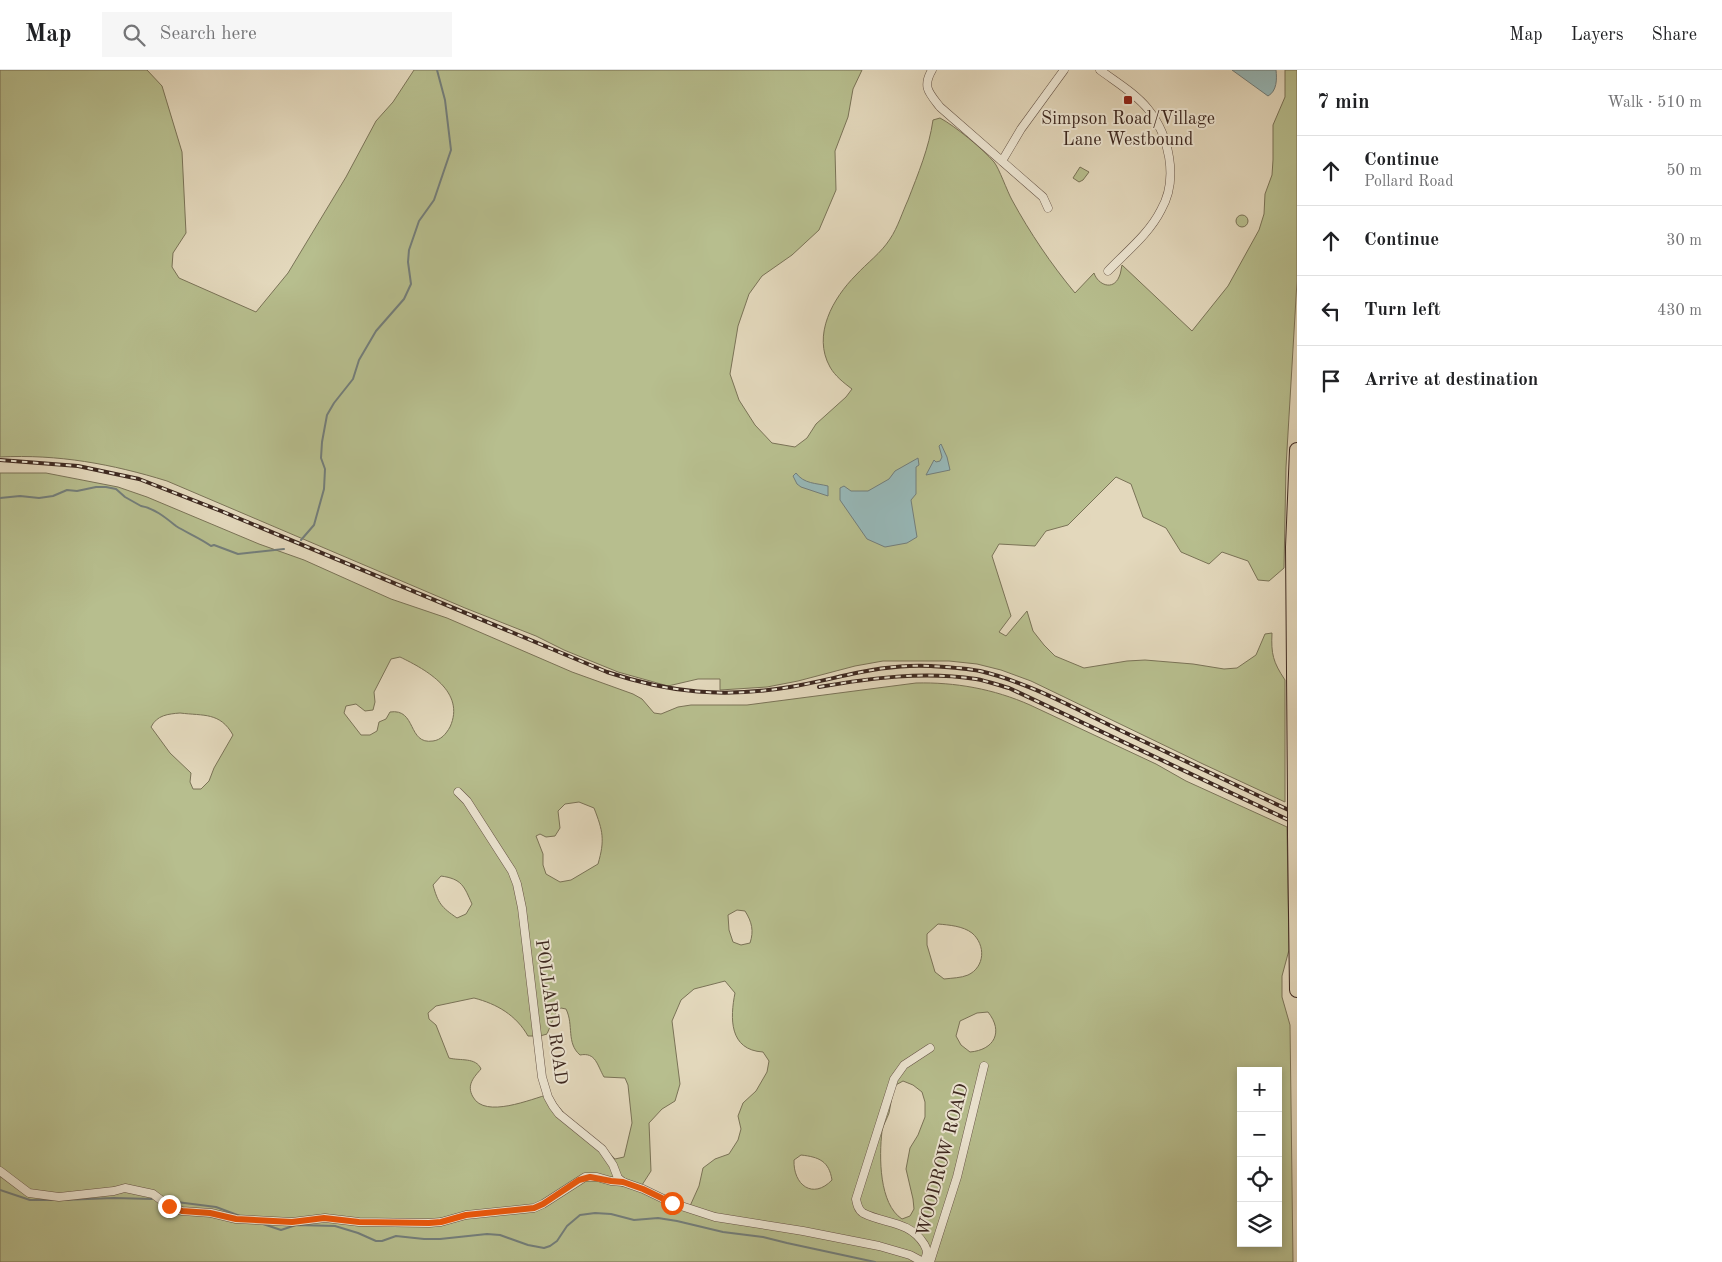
<!DOCTYPE html>
<meta charset="utf-8">
<style>
:root{--surface:#fff;--page:#f6f6f6;--text:#202124;--muted:#757577;--line:#e0e0e0}
body{margin:0;font-family:"Old Standard TT",serif;background:var(--page);color:var(--text)}
.controls{position:absolute;right:15px;bottom:15px;display:grid;overflow:hidden;border-radius:0px;box-shadow:0 2px 8px #0003}
.controls button{width:45px;height:45px;display:grid;place-items:center;padding:0;border:0;border-bottom:1px solid var(--line);background:var(--surface);color:var(--text);font:25px sans-serif}
.stop{position:absolute;width:15px;height:15px;margin:-11px;border:4px solid #ea580c;border-radius:50%;background:#fff}
.stop.end{background:#ea580c;border-color:#fff;box-shadow:0 1px 5px #0008}
.list{margin:0;padding:0;list-style:none}
h2{display:flex;justify-content:space-between;align-items:center;height:65px;margin:0;padding:0 20px;font-size:21px}
h2 small{font-size:16px;font-weight:400;color:var(--muted)}
.list li{display:grid;grid-template-columns:32px 1fr auto;gap:15px;align-items:center;box-sizing:border-box;height:70px;padding:0 20px;border-top:1px solid var(--line)}
.list b{display:block;font-size:19px;white-space:nowrap}
.list p{margin:0;font-size:16px;white-space:nowrap;color:var(--muted)}
.list em{font-size:16px;font-style:normal;color:var(--muted)}
.icon{flex:none;width:28px;height:28px;fill:none;stroke:currentColor;stroke-width:2;stroke-linecap:round;stroke-linejoin:round}
.map{position:relative;flex:none;width:1297px;height:1192px;overflow:hidden}
header{display:flex;align-items:center;gap:30px;box-sizing:border-box;height:70px;padding:0 25px;background:var(--surface);border-bottom:1px solid var(--line)}
header strong{font-size:24px}
nav{display:flex;gap:28px;margin-inline-start:auto;font-size:18px}
.search{width:350px;height:45px;background:var(--page);display:flex;align-items:center;gap:12px;box-sizing:border-box;padding:0 18px;border-radius:0px;color:var(--muted);font-size:19px}
main{display:flex}
aside{flex:1;background:var(--surface)}
.map>svg:first-child{display:block}
.green{fill:#b7be8e;stroke:#7a7357;fill-rule:evenodd}
.water{fill:#97b8b8;stroke:#737e7b}
.lines{fill:none;stroke-linecap:round;stroke-linejoin:round}
.stream{stroke:#737e7b;stroke-width:2}
.minor-casing{stroke:#665447;stroke-width:9}
.motorway-casing{stroke:#3d2820;stroke-width:16}
.minor{stroke:#ede6d3;stroke-width:8}
.motorway{stroke:#e3d8bc;stroke-width:14}
.rail-casing{stroke:#3d2820;stroke-width:4}
.rail{stroke:#ede6d3;stroke-width:2;stroke-dasharray:5.5;stroke-linecap:butt}
.motorway-bridge-casing{stroke:#3d2820;stroke-width:16;stroke-linecap:butt}
.motorway-bridge{stroke:#e3d8bc;stroke-width:14}
.route{stroke:#ea580c;stroke-width:6}
.poi-dot{fill:#8f2418;stroke:#ede6d3;stroke-width:2}
.labels{text-anchor:middle;dominant-baseline:central;stroke-width:4;stroke-linejoin:round;paint-order:stroke}
.poi-label{font-size:18px;fill:#3d2820;stroke:#ede6d3}
.street-label{font-size:18px;fill:#3d2820;stroke:#ede6d3}
</style>
<header>
<strong>Map</strong>
<div class="search"><svg class="icon" aria-label="search" viewBox="0 0 24 24"><circle cx="10" cy="10" r="6"/><path d="M15 15l6 6"/></svg>Search here</div>
<nav><a>Map</a><a>Layers</a><a>Share</a></nav>
</header>
<main>
<div class="map">
<svg width="1297" height="1192" viewBox="0 0 1297 1192">
<rect width="100%" height="100%" fill="#e3d8bc"/>
<filter id="stains"><feTurbulence type="fractalNoise" baseFrequency=".004" numOctaves="4"/><feColorMatrix values="0 0 0 0 .2 0 0 0 0 .09 0 0 0 0 .02 0 0 0 .5 -.17"/></filter>
<radialGradient id="worn" r=".72"><stop offset=".6" stop-color="#630" stop-opacity="0"/><stop offset="1" stop-color="#630" stop-opacity=".3"/></radialGradient>
<!-- green -->
<g class="green">
<path d="M0,0H147L162,16L182,82L186,163L173,183L172,197L179,208L256,242L288,203L346,107L376,51L393,32L414,0H862L853,19L848,47L835,81L836,120L819,160L792,185L762,206L749,224L738,256L730,304L739,330L755,355L772,373L795,377L807,368L816,354L846,327L852,319C844,313 835,306 830,297C812,265 833,228 856,205C867,193 881,183 890,169C898,157 902,143 908,130C918,104 929,78 933,50L940,48C955,56 983,79 994,92C999,98 1007,121 1012,130C1030,163 1051,194 1075,223L1094,203C1098,215 1113,221 1119,207C1121,203 1121,199 1122,195L1192,261L1228,216L1259,160L1264,144L1265,124L1272,105L1273,90V55L1285,27V0H1297V211L1286,397L1284,498L1269,511L1258,510L1248,491L1222,482L1209,494L1181,482L1166,458L1143,447L1131,414L1116,407L1068,455L1046,461L1035,476L999,474L992,486L1011,546L999,562L1006,566L1027,541L1033,561L1044,575L1055,586L1084,598L1127,591L1145,590L1193,594L1224,599L1237,598L1256,585L1265,564L1272,563C1271,584 1273,592 1285,610V732L1203,694L1031,611L1001,600L977,594L949,591H883L855,596L798,611L767,617L720,620V609H698L668,616L618,602L564,580L536,566L465,538L167,411C112,394 58,384 0,387Z"/>
<polygon points="1080,97 1089,102 1083,110 1079,112 1073,108"/>
<circle cx="1242" cy="151" r="6"/>
<path d="M0,403H46L118,417L147,427L259,474L304,490L391,529L447,548L572,602L633,624L642,629L654,643L661,644L678,637L691,635H747L916,613C955,612 994,619 1030,635L1156,694L1186,711L1287,757L1289,880L1282,906V927L1290,955L1293,1192H0ZM400,587C427,600 466,622 450,657C446,664 441,670 433,671C407,675 417,638 390,642L386,649L379,652L377,661L370,665H361L344,643L346,636L356,634L365,641L373,640L375,632L374,622L391,589ZM180,643C204,646 220,642 233,665L214,698L209,711L201,719H193L190,712L191,703L170,683L151,657C157,645 168,644 180,643ZM579,732L594,738C603,761 605,770 598,794L571,810L560,812L546,804L543,795V784L536,766L540,764L546,767L555,766L560,758L558,741L565,734ZM441,806C462,809 464,816 472,834L466,844L457,848C441,837 438,833 433,815ZM737,840L745,841C752,852 754,861 750,873L741,875L733,872L729,860L728,845ZM938,854C949,855 963,856 972,863C986,875 985,897 968,905C961,908 952,908 944,909L935,902L927,875V864ZM725,911L735,923C730,948 729,980 763,982L769,991L767,1002L756,1021L743,1033L738,1046L741,1059L738,1070L729,1084L715,1089L703,1098L699,1116L690,1136L670,1129L642,1115L651,1101L649,1053L662,1039L675,1031L680,1014L672,951L681,930L694,919ZM474,928C497,934 516,945 528,966H540L547,964L557,940L561,938L566,939C574,955 566,973 580,985C596,982 597,995 604,1007L625,1008L628,1015L632,1053L624,1087L615,1089C595,1066 565,1052 550,1024C531,1029 485,1049 473,1027C466,1015 474,1007 481,999C476,987 460,991 449,988L436,955L429,949L428,943L436,936ZM988,942C1004,962 994,980 970,982L961,975L956,966L960,951L977,943ZM1241,1001H1278V1173H1241ZM903,1011L913,1015L922,1022L925,1032V1047L918,1065L910,1078L906,1099L913,1129L914,1139L910,1146L902,1149C879,1134 879,1087 882,1061C883,1055 887,1049 889,1043C891,1034 892,1025 894,1016ZM801,1085C819,1087 829,1091 832,1110C813,1130 793,1115 794,1090Z"/>
</g>
<!-- water -->
<g class="water">
<path d="M1232,0H1276C1277,9 1277,21 1268,26Z"/>
<polygon points="941,374 947,387 950,400 926,405 934,390 936,392 940,391 942,387 939,376"/>
<polygon points="918,388 919,395 916,397 916,424 911,430 917,467 907,473 885,477 867,469 840,430 840,418 844,416 851,421 868,421 889,409 895,401"/>
<path d="M796,403C804,414 816,413 828,416V426L801,417L797,414L793,406Z"/>
</g>
<g class="lines">
<!-- stream -->
<g class="stream">
<path d="M0,428L20,426L39,428L53,426L67,420L77,421L96,417H106L116,419L125,427L141,436C154,438 166,448 176,456C187,463 200,468 211,476L214,475L238,484L284,479"/>
<polyline points="301,470 314,455 324,419 325,399 321,388 322,372 327,345 334,333 353,309 359,290 376,261 404,229 411,214 408,192 409,180 419,151 434,130 451,80 445,30 437,0"/>
<polyline points="0,1120 30,1130 58,1130"/>
<polyline points="62,1130 114,1128 152,1129"/>
<polyline points="169,1131 216,1137 240,1146"/>
<polyline points="263,1154 281,1160 296,1155 335,1156 358,1163 376,1171 382,1171 396,1166 424,1169 440,1169 487,1164 500,1165 528,1175 544,1178 550,1176 557,1171 567,1156 580,1145 595,1143 611,1144 634,1150 658,1148 677,1151 723,1162 763,1167 787,1173 875,1192"/>
</g>
<!-- minor casing -->
<g class="minor-casing">
<g id="minor">
<path d="M932,0C922,17 929,23 940,37L1043,127L1048,138"/>
<path d="M1100,0C1116,12 1135,23 1148,39C1169,65 1179,109 1161,140C1149,164 1126,182 1108,201"/>
<polyline points="1002,91 1021,59 1064,0"/>
<polyline points="458,722 467,731 512,801 517,814 522,838 542,1007 548,1027 553,1036 559,1044 602,1079 613,1095 618,1108 623,1112 643,1119 672,1133 715,1147 803,1161 879,1176 910,1185 923,1192"/>
<polyline points="0,1101 29,1123 59,1127 114,1121 125,1118 153,1124 169,1136 182,1141 211,1143 236,1149 292,1152 325,1148 359,1152 429,1153 441,1152 466,1145 534,1138 543,1134 585,1107 597,1107 611,1111 623,1112"/>
<path d="M923,1192C928,1185 928,1181 924,1174C909,1150 884,1154 863,1143C858,1140 857,1134 856,1129L894,1009L904,995L930,978"/>
<polyline points="930,1192 957,1107 984,996"/>
</g>
</g>
<!-- motorway casing -->
<g class="motorway-casing">
<g id="motorway">
<polyline points="1295,727 1293,477 1297,380"/>
<polyline points="1295,765 1297,920"/>
</g>
</g>
<!-- minor -->
<use href="#minor" class="minor"/>
<!-- motorway -->
<use href="#motorway" class="motorway"/>
<!-- rail casing -->
<g class="rail-casing">
<g id="rail">
<path d="M0,390L78,396L139,409L221,441L607,602C670,623 724,628 790,617C838,609 881,593 931,596C947,597 965,598 980,601C1031,613 1079,641 1126,663C1183,690 1240,717 1297,744"/>
<path d="M819,617C871,608 923,601 976,609C987,611 998,615 1009,618L1297,754"/>
</g>
</g>
<!-- rail -->
<use href="#rail" class="rail"/>
<!-- motorway-bridge casing -->
<g class="motorway-bridge-casing">
<polyline id="motorway-bridge" points="1295,727 1295,765"/>
</g>
<!-- motorway-bridge -->
<use href="#motorway-bridge" class="motorway-bridge"/>
</g>
<g class="lines">
<!-- route -->
<polyline class="route" points="169,1136 182,1141 210,1143 236,1149 292,1152 324,1148 359,1152 429,1153 441,1152 466,1145 534,1138 543,1134 579,1110 590,1107 611,1111 623,1112 643,1119 672,1133"/>
</g>
<!-- markers -->
<rect class="poi-dot" x="1123" y="25" width="10" height="10" rx="2.5"/>
<g class="labels">
<!-- poi labels -->
<g class="poi-label">
<text x="1128" y="49">Simpson Road/Village<tspan x="1128" dy="21">Lane Westbound</tspan></text>
</g>
<!-- street labels -->
<g class="street-label">
<text transform="translate(551 942) rotate(82)">POLLARD ROAD</text>
<text transform="translate(943 1090) rotate(-75)">WOODROW ROAD</text>
</g>
</g>
<rect width="100%" height="100%" filter="url(#stains)"/>
<rect width="100%" height="100%" fill="url(#worn)"/>
</svg>
<div class="controls">
<button>+</button>
<button>−</button>
<button><svg class="icon" aria-label="locate" viewBox="0 0 24 24"><circle cx="12" cy="12" r="6"/><path d="M12 2v4M12 18v4M2 12h4M18 12h4"/></svg></button>
<button><svg class="icon" aria-label="layers" viewBox="0 0 24 24"><path d="M12 4l9 5-9 5-9-5zM3 14l9 5 9-5"/></svg></button>
</div>
<div class="stop" style="left:672px;top:1133px"></div>
<div class="stop end" style="left:169px;top:1136px"></div>
</div>
<aside>
<h2>7 min<small>Walk · 510 m</small></h2>
<ul class="list">
<li><svg class="icon" aria-label="ahead" viewBox="0 0 24 24"><path d="M12 20V5M6 11l6-6 6 6"/></svg><div><b>Continue</b><p>Pollard Road</p></div><em>50 m</em></li>
<li><svg class="icon" aria-label="ahead" viewBox="0 0 24 24"><path d="M12 20V5M6 11l6-6 6 6"/></svg><div><b>Continue</b></div><em>30 m</em></li>
<li><svg class="icon" aria-label="left" viewBox="0 0 24 24"><path d="M17 20v-9H6M10 6l-5 5 5 5"/></svg><div><b>Turn left</b></div><em>430 m</em></li>
<li><svg class="icon" aria-label="arrive" viewBox="0 0 24 24"><path d="M6 21V4h12l-3 4 3 4H6"/></svg><div><b>Arrive at destination</b></div></li>
</ul>
</aside>
</main>
